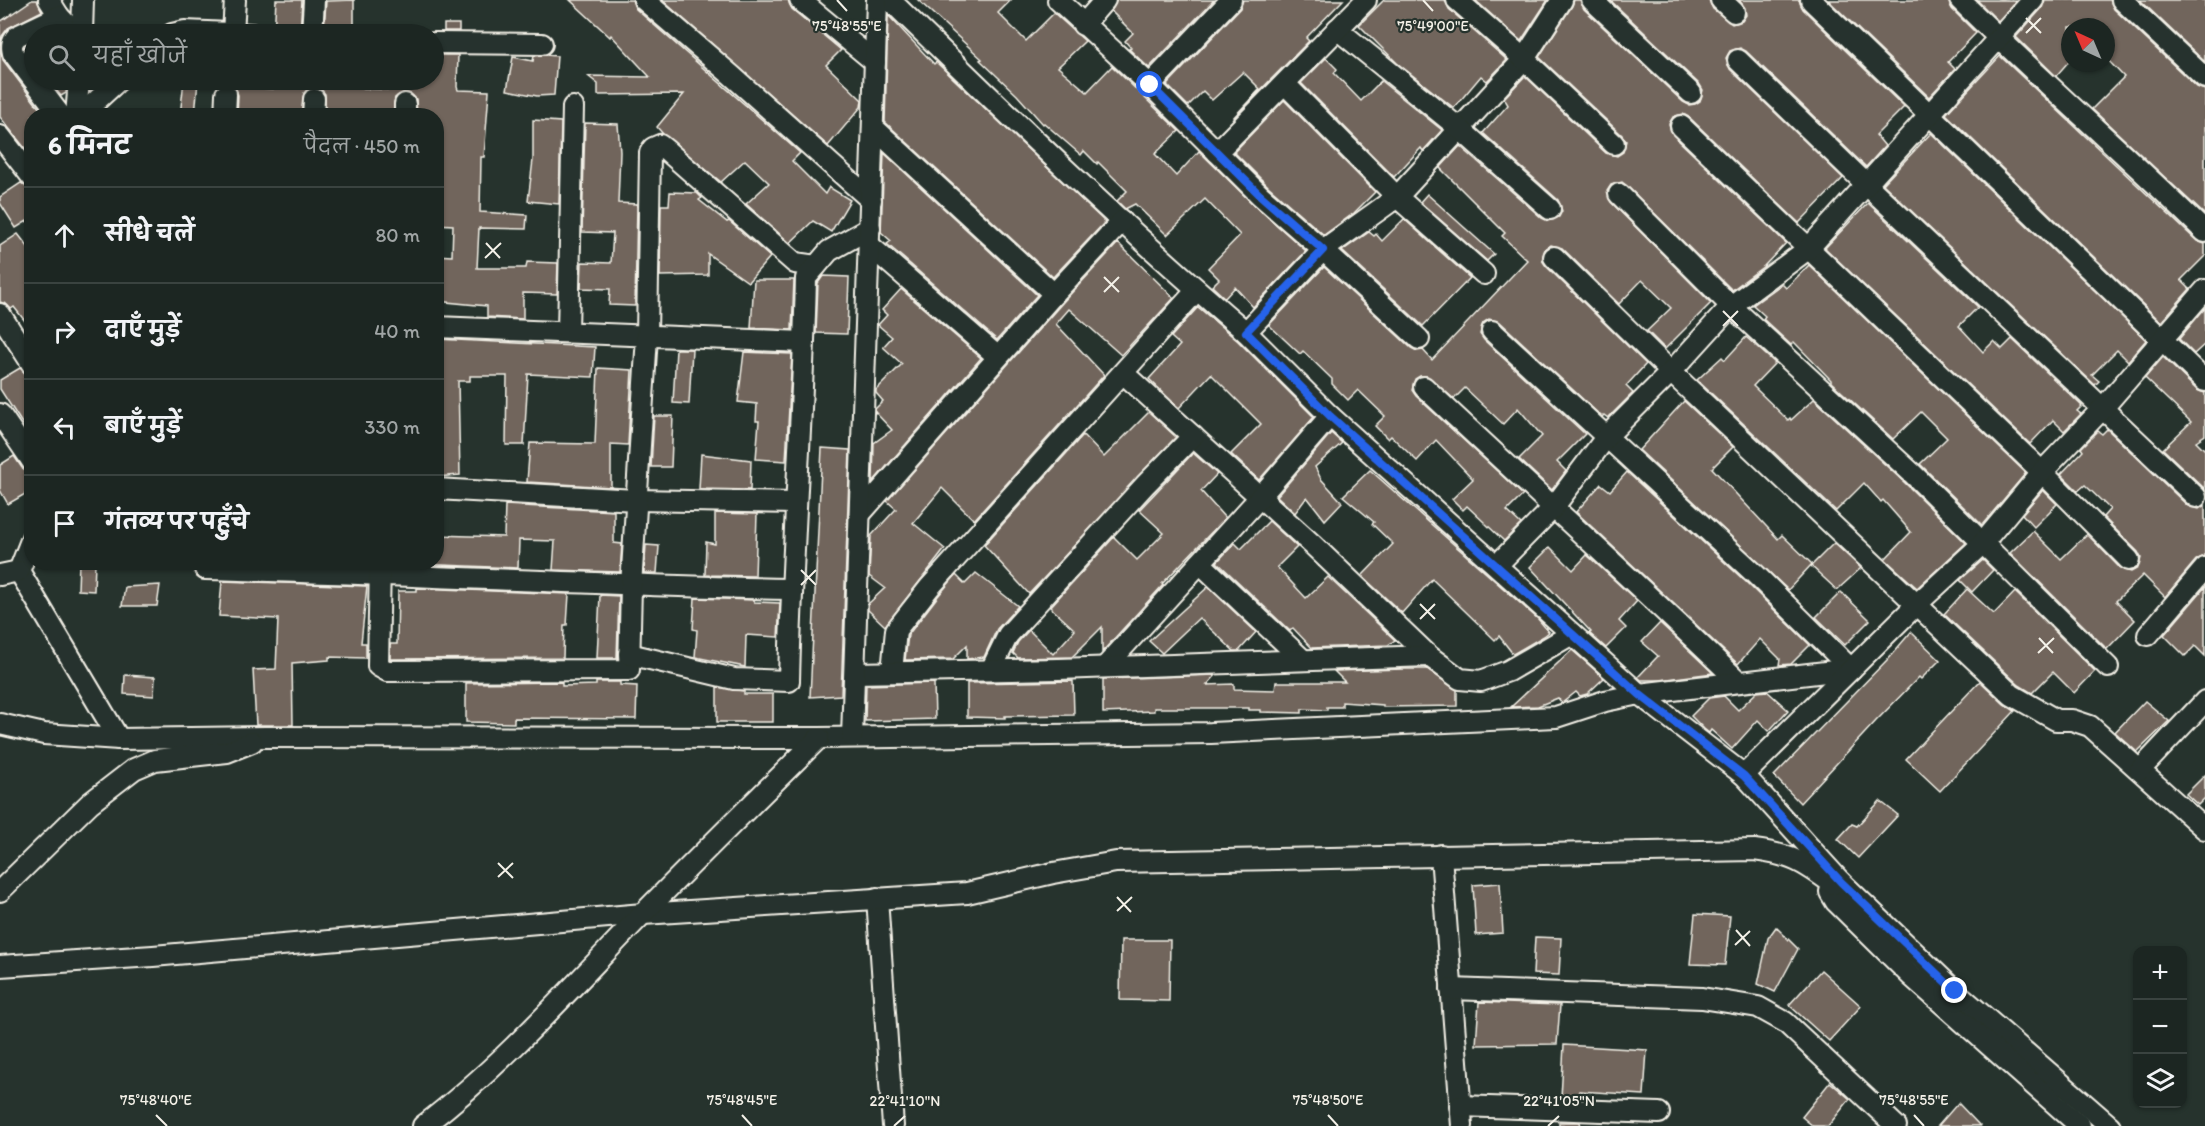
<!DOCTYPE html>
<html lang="hi">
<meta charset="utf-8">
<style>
:root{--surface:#1c2622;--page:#252e2a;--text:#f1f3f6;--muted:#a0a5a5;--line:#3a4340}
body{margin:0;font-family:Itim,"Playpen Sans Deva",sans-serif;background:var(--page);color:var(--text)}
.controls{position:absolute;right:18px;bottom:18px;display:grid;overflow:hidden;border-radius:12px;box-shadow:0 2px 4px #0004}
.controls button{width:54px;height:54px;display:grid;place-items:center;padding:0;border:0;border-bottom:2px solid var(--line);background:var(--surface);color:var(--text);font:30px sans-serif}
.compass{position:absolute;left:2061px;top:18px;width:54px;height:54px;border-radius:50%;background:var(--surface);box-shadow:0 2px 4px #0004;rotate:316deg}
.stop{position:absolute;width:18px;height:18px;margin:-14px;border:4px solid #2563eb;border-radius:50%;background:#fff}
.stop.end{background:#2563eb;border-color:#fff;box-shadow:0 2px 6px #0008}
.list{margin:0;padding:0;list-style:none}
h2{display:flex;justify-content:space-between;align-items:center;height:78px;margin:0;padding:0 24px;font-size:26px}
h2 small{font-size:20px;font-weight:400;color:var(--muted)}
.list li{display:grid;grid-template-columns:39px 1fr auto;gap:18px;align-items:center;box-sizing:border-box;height:96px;padding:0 24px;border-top:2px solid var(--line)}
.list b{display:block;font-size:22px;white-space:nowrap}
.list em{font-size:20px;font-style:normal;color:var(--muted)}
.icon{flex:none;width:33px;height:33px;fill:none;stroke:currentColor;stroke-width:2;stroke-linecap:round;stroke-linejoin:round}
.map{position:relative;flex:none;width:2205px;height:1126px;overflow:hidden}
.search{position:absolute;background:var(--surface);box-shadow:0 2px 4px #0004;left:24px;top:24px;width:420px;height:66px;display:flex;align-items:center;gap:15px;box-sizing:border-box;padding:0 21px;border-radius:33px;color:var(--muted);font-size:22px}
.panel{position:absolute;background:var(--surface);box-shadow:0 2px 4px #0004;left:24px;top:108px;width:420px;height:462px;border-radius:24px}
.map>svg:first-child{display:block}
.building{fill:#71655b;stroke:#f4f1e8;stroke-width:1.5}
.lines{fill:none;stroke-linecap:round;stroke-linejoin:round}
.minor-casing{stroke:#f4f1e8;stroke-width:24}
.minor{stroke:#26332d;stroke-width:20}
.route{stroke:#2563eb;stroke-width:8}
.ticks{fill:none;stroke:#f4f1e8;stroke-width:2}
.ticks-label{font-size:15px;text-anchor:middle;fill:#f4f1e8;stroke:#26332d;stroke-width:4.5;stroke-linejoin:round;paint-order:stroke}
</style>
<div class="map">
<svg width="2205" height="1126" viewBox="0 0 2205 1126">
<rect width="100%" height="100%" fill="#26332d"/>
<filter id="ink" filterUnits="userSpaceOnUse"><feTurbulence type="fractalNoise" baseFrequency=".0167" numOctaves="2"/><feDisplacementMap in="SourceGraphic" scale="12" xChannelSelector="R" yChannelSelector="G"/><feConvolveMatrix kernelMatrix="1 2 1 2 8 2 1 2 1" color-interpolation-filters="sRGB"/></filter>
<g filter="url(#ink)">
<!-- building -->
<g class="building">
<polygon points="32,0 37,0 42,11 8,28 2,36 0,46 3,60 45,116 32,116 32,157 0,117 0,22"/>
<polygon points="276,0 302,0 300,34 274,33"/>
<polygon points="354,0 354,27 324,30 326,1"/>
<polygon points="570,0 632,0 636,9 800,153 792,161 825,194 829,187 850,200 831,232 813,221 790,243 746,204 769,183 745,160 721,182 663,134 657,127 684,94 598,95 598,84 588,76 650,77 611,35 610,37"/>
<polygon points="662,0 788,0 792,9 841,50 826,65 862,100 861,107 828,146"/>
<polygon points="918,0 1011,0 998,13 1026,41 1054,13 1085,41 1058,67 1087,92 1112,66 1179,131 1155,154 1176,176 1199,151 1252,203 1306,251 1253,307 1235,287 1225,298 1212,286 1219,279 1208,268 1240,235 1205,199 1167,235 1135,204 1125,209 1117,201 1127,191 1098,162 1097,164 1084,151 1081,155 1044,123 1043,124 1017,95 980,60 982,59"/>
<polygon points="1117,0 1214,0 1149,68 1129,49 1131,48 1125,41 1133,33 1111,11"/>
<polygon points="1243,0 1343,0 1306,38 1309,41 1232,119 1260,89 1243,72 1212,100 1203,91 1188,106 1167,85 1240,8"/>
<polygon points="1384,0 1445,0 1449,9 1507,60 1487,81 1481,76 1454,108 1397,63 1359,25"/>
<polygon points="1475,0 1548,0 1521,41"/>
<polygon points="1574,0 1580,0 1584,9 1683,102 1689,105 1695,104 1700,101 1703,90 1700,85 1610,0 1709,0 1713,9 1732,24 1742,21 1746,15 1745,8 1739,0 1799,0 1803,9 1904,107 1876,135 1885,146 1866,167 1746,51 1740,48 1730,51 1726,58 1730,69 1843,178 1799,223 1689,117 1683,114 1673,117 1669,124 1673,135 1786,243 1764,266 1732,290 1627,186 1622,182 1611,185 1607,191 1611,202 1711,303 1665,349 1647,331 1671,308 1642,280 1619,304 1562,248 1551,245 1545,249 1542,260 1546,266 1646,364 1626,386 1633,393 1608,418 1604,415 1602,417 1500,322 1489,319 1483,323 1480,334 1484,340 1585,434 1557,462 1566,471 1552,490 1519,459 1542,436 1518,408 1503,424 1465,388 1454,399 1427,376 1420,376 1415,379 1412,390 1416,396 1523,495 1507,511 1521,524 1504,541 1467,506 1463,510 1452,499 1473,479 1436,440 1417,461 1391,436 1388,439 1375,426 1385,416 1358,390 1348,400 1332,384 1332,379 1303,351 1300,354 1269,325 1324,267 1411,348 1417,351 1423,350 1432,360 1527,260 1502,236 1505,233 1440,168 1460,146 1542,218 1548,221 1559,217 1562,211 1558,200 1483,133 1508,105 1504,98 1525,76 1606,153 1617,156 1623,152 1626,141 1622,135 1539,57 1572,6"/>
<polygon points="1828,0 1948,0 1952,9 1976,33 1948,62 1955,69 1929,97"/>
<polygon points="1977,0 2017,0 1998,21"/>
<polygon points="2045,0 2110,0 2114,9 2197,87 2205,90 2205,215 2092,109 2124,77 2106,58 2106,27 2070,27 2070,60 2056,76 2016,37 2042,8"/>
<polygon points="2140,0 2205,0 2205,62"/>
<polygon points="888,15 934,64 936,62 1105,222 1053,277 885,122"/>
<rect x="444" y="24" width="15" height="7"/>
<polygon points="34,41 34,61 24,47"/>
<polygon points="434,55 458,55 457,87 458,90 489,91 484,157 481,157 480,212 527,215 526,229 479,228 477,268 526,268 527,262 558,263 557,294 523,293 523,319 487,317 487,306 436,301 436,255 452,256 453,225 436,224 436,116 417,115 416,99 411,94 404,92 395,98 393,116 358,116 325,112 325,94 321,89 314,87 308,89 304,93 301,116 237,116 238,95 235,86 273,89 274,82 357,82 356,88 392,90 393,80 434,80"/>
<polygon points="546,55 557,56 554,95 537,96 507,90 513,57 533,61 534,56"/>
<polygon points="2000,56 2197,241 2205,244 2205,256 2181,280 2190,289 2161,322 1946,114"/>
<polygon points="1326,58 1337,69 1334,73 1361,101 1381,81 1442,130 1423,151 1421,148 1394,177 1301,83"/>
<polygon points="48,80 67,80 66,93 61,96"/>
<polygon points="184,80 198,80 195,116 180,116"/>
<polygon points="1284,100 1375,192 1354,213 1324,235 1268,186 1234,152"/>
<polygon points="533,120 561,122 559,204 528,201 533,160"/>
<polygon points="585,123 618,124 620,152 618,203 637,204 635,306 609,305 610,289 581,288 582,262 611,263 613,233 582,232"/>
<polygon points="1931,133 2146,340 2128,361 2117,350 2092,375 2099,381 2095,385 1883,184"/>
<polygon points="884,153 1037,295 997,340 887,244 891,241 881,232"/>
<polygon points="21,183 32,189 32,218 16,228 0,203 0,197"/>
<polygon points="670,192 697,193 702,198 699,200 727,222 729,221 770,257 748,282 708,254 708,275 660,276 661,205 669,205"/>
<polygon points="1427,194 1494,254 1487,261 1420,202"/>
<polygon points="1868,203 1978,307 1959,326 1983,352 1994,341 2002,349 2012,339 2082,406 2077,411 2081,414 2064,431 2053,420 2030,444 1825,248"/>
<polygon points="1404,219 1470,278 1423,326 1342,251 1369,232 1374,236 1376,234 1382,241"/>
<polygon points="18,234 32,252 32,330 14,307 11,309 6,304 0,302 0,246"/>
<polygon points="1118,243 1174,298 1121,355 1069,309 1056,324 1104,375 974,520 942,488 913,523 945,549 885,626 868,610 868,604 885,588 869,576 871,536 896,509 887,501 1063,302"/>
<polygon points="1809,265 2026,473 1982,525 1920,464 1947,438 1921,412 1893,439 1831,382 1831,380 1794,342 1791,345 1763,319 1765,316 1753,305 1782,284 1786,288"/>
<polygon points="823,276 849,277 847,334 816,333 818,283"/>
<polygon points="754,280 794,280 792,330 751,328"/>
<polygon points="901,289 981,358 873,482 874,443 892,430 875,412 875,409 883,401 876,393 876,390 902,364 883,347 892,337 878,325 887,315 882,310"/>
<polygon points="1198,307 1238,341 1314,417 1259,480 1231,454 1261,424 1211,374 1179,408 1149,379 1180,345 1171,337"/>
<polygon points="2205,308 2205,344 2194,354 2179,339"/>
<polygon points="1746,337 1775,363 1753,386 1788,420 1790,418 1791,420 1814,399 1905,483 1966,543 1917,588 1885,559 1911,532 1883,500 1881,502 1864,483 1836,511 1697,380 1722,357 1725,360"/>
<polygon points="436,339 595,347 593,377 528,374 524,445 506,445 507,376 470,376 470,381 458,381 460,475 436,477"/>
<polygon points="676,349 692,349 689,404 673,403"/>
<polygon points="744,352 792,354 786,461 756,459 759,421 756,421 757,404 738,402"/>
<polygon points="2163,357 2197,390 2205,393 2205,435 2196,441 2205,450 2205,489 2163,449 2191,422 2145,378"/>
<polygon points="20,368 26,374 32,376 32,439 0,389 0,380"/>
<polygon points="598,368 632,370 628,445 611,444 611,487 527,482 530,443 595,444"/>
<polygon points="1684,401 1733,447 1712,468 1778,539 1782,535 1812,564 1788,590 1639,450"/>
<polygon points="1149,412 1176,437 1029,594 984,545 1083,435 1104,457"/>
<polygon points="654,416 673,416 671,467 651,467"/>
<polygon points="2107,429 2188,506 2199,509 2205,505 2205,556 2196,560 2165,597 2143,575 2116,601 2135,620 2107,649 2010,553 2033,531 2061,559 2087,534 2121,569 2131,572 2138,568 2141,558 2138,552 2103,517 2110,509 2085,485 2078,491 2061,474 2083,451 2081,448 2098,431 2102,434"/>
<polygon points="1331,433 1342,443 1315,467 1321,479 1342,502 1325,520 1307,497 1295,513 1277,496"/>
<polygon points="822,448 850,450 841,695 810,697"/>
<polygon points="1193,453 1217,474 1201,491 1225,518 1162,584 1163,585 1102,652 1102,627 1072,657 1018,658 1013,653 1018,642 1029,630 1053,654 1075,630 1050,607 1114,537 1137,560 1164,533 1139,510"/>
<polygon points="701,454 751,460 750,490 699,489"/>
<polygon points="14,456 22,468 32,473 32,490 8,504 0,490 0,465"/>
<polygon points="1370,470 1538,619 1549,632 1544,636 1513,654 1499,636 1495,640 1432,579 1402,613 1362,576 1393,544 1372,524 1374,522 1343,496"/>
<polygon points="1627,472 1746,582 1810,645 1791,664 1779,665 1780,659 1760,639 1738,664 1576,512 1601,484 1610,491"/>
<polygon points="2043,490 2057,504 2034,527 2022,514"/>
<polygon points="505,505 614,511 614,543 622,544 620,572 553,570 555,541 519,540 518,568 416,564 416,562 436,562 436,535 504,537"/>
<polygon points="715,513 757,514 755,576 705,575 706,542 715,544"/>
<polygon points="1269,521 1297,547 1277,567 1306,598 1328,577 1395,640 1388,645 1312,648 1293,628 1290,631 1217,562 1235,543 1241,549"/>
<polygon points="1834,543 1861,568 1837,590 1811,566"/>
<polygon points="646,545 659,546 657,573 644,573"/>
<polygon points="1550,547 1573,570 1587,555 1637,601 1619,621 1626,628 1606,648 1589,633 1591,632 1530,567"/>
<polygon points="1983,560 1993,570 1972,592 1960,580"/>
<polygon points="79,562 95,562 94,591 78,590"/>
<polygon points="976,573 1018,606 997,629 984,657 967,659 967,645 953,659 905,660 908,635 938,596 956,575 965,584"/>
<polygon points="222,581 367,586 361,643 366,643 366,658 329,657 329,660 292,663 293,725 256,725 253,670 276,669 278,619 219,616"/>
<polygon points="160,585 157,606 122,606 125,587"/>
<polygon points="1208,587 1256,632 1239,651 1234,651 1199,618 1162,653 1149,641"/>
<polygon points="2205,587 2205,656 2195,646 2185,656 2164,635"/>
<polygon points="417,588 569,594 567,625 564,625 563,658 390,659 390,644 397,644 398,591 417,591"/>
<polygon points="1967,589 1994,614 2015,592 2095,671 2074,693 2053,672 2032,693 2019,685 1944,614"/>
<polygon points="1841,592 1870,620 1845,645 1816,617"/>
<polygon points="600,595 619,596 617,658 597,658"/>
<polygon points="695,598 754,600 754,602 780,603 778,637 746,635 745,667 695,657 697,630 693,629"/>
<polygon points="1660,623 1692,653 1713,673 1660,680 1641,680 1638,677 1658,656 1642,642"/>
<polygon points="1911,632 1940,660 1921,679 1919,677 1876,721 1800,803 1774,776 1887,660"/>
<polygon points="1572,650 1604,678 1587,694 1580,696 1576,692 1562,703 1558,698 1538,706 1511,707"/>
<polygon points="1404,669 1427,669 1457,690 1457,706 1383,707 1383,705 1342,702 1342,707 1327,707 1327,710 1302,709 1302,713 1261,712 1261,710 1249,710 1249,708 1154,708 1154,711 1103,713 1103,679 1216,675 1207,685 1234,684 1234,689 1275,690 1276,682 1345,682 1334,671"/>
<polygon points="125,675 155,677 154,696 124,694"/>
<polygon points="1073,681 1074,715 1005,716 1005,718 967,717 967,683"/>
<polygon points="1980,681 2004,704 2015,711 1940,791 1906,759"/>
<polygon points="562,682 562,686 596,685 596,682 620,682 620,685 637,686 636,719 514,718 514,723 466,722 466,683"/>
<polygon points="934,683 935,719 865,721 866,685"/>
<polygon points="717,687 744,691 744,694 773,694 773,722 717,722"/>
<polygon points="1767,691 1788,710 1769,731 1758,720 1732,749 1711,730 1709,733 1704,729 1691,716 1709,698 1724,696 1738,710 1757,692"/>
<polygon points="2145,701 2169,721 2137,752 2115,732"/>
<polygon points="2205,775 2205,798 2198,805 2186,794"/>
<polygon points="1880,801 1898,815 1858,858 1838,839 1852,824 1857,826"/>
<polygon points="1500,883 1503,933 1476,935 1473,885"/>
<polygon points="1695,914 1730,916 1725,965 1690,964"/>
<polygon points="1776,927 1798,949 1775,992 1758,984 1768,938"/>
<polygon points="1535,937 1561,938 1559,975 1533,974"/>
<polygon points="1121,940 1170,940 1169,1001 1120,1000"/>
<polygon points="1821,970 1861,1006 1829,1041 1789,1005"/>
<polygon points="1479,1002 1560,1005 1557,1044 1476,1045"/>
<polygon points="1564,1045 1647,1050 1644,1095 1579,1091 1580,1098 1561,1098"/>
<polygon points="1830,1082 1850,1099 1828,1126 1813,1126 1802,1117"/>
<polygon points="1958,1103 1980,1126 1938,1126"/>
<polygon points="1559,1122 1580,1122 1581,1126 1559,1126"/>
</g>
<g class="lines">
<!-- minor casing -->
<g class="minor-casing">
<g id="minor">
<polyline points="49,0 59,16 76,34"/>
<polyline points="644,0 730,74 871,200"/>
<polyline points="800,0 875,62"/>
<path d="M890,0C1006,113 1123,227 1246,332L1323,250L1397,197L1524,59L1562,0"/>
<polyline points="1058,0 1150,85 1260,195 1323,250 1419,339"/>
<polyline points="1457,0 1524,59 1614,144"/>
<polyline points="1592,0 1691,93"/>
<polyline points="1721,0 1734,12"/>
<polyline points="1811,0 2205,381"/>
<path d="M1960,0C2040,80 2125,153 2205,232"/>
<polyline points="2122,0 2205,78"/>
<path d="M59,16L17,36C12,42 11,45 13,53L61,116"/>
<polyline points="1083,25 1105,0"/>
<polyline points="1337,29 1460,129 1550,209"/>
<polyline points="233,33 235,0"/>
<polyline points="82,34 83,0"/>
<polyline points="172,34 185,31 251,34"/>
<polyline points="312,34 314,0"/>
<polyline points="434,43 542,44"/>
<polyline points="1738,60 1866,184 2196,497"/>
<polyline points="1285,84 1397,197 1484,274"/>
<polyline points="1150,85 1231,0"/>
<polyline points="76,116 79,80"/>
<polyline points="80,116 119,80"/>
<polyline points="225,116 226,94"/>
<polyline points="313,116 314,99"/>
<polyline points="405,116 405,104"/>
<polyline points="1681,126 2042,472 2129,560"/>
<polyline points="873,127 1054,294"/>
<polyline points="0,136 32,177"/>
<polyline points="1217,152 1366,0"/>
<polyline points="1619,194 1731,306 1913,474 2108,667"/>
<polyline points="869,245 998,357"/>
<polyline points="1554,257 1671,372 2012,695 2056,720 2072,720 2090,726 2205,829"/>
<polyline points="0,314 32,364"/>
<polyline points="436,327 804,342"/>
<polyline points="1492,331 1754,573 1851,669"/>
<polyline points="568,332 573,107"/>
<polyline points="1246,332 1330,416 1639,694 1744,775 1841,882 1955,991 2110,1126"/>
<polyline points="1123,373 1313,545 1429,656 1460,679 1481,681 1508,671 1572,634"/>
<path d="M1424,387C1529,486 1636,582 1739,682"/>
<polyline points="0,414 32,461"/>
<polyline points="436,489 636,500 795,503"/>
<polyline points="861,513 1054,294 1122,221"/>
<polyline points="32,538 19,571 119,739"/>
<path d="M205,562V569C400,574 595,585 791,589"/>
<polyline points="380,562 378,666 387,671 629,670 631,586 647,336 650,153 653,148 660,145 665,149 795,263 816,266"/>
<polyline points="1200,563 1303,660"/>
<polyline points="1497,565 1553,508 1607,436 1671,372 1731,306 1808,249 2033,0"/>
<polyline points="0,575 19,571"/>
<polyline points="2148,635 2205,568"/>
<path d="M629,654L734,679L789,681C792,546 803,412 806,278L829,251L870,228"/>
<polyline points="1105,667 1260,497 1330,416"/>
<polyline points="991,670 1008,635 1145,485 1193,436"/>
<polyline points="892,672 896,630 929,588 1197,290"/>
<polyline points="855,673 1059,669 1429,656"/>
<polyline points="0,724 44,734 119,739 266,737 819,738 1211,733 1556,717 1605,701 1639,694 1851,669"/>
<polyline points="852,737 877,0"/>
<polyline points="2140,770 2205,701"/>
<polyline points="1744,775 1917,604 1982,544 2042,472 2103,408 2205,290"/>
<polyline points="1441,855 1462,1126"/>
<polyline points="1841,882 1831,888 1830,892 1836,902 1910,975 2080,1126"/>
<polyline points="0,891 90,803 134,769 155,760 227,752 252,742"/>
<polyline points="877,898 893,1126"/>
<path d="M0,966L153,956L643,914L967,893L1053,873L1116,862L1754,850C1792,855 1803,862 1833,884"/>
<polyline points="1451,989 1702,998 1758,1007 1785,1022 1896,1126"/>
<polyline points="1460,1106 1659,1113"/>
<path d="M423,1126C498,1069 561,999 626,931C689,866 754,802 819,738"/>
</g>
</g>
<!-- minor -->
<use href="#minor" class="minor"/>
</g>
</g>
<g class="lines" filter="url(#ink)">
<!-- route -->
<polyline class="route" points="1150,85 1260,195 1323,250 1246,332 1330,416 1639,694 1744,776 1841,882 1955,991"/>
</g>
<!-- ticks -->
<path class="ticks" d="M837,0L847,11M1423,0L1433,11M2026,18L2041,33M2026,33L2041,18M486,243L500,258M485,258L501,243M1104,277L1119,292M1104,292L1119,277M1723,311L1738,326M1723,326L1738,311M801,570L816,585M801,585L816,570M1420,604L1435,619M1420,619L1435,604M2039,638L2053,653M2038,653L2054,638M498,863L513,878M498,877L513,863M1117,897L1131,912M1117,911L1132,897M1736,930L1750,946M1735,945L1750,931M156,1115L167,1126M742,1115L752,1126M1328,1115L1338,1126M1914,1115L1924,1126M894,1126L905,1116M1548,1126L1559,1116"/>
<g class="ticks-label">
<text x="847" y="31">75°48'55"E</text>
<text x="1433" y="31">75°49'00"E</text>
<text x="156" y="1105">75°48'40"E</text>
<text x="742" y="1105">75°48'45"E</text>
<text x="1328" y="1105">75°48'50"E</text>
<text x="1914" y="1105">75°48'55"E</text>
<text x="905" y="1106">22°41'10"N</text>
<text x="1559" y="1106">22°41'05"N</text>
</g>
</svg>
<div class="controls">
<button>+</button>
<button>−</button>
<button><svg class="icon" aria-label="layers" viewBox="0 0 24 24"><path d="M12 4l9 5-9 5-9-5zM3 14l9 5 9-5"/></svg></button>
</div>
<svg class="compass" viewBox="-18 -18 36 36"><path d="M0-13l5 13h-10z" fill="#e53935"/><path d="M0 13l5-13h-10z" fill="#a0a5a5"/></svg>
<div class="stop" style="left:1150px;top:85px"></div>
<div class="stop end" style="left:1955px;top:991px"></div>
<div class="search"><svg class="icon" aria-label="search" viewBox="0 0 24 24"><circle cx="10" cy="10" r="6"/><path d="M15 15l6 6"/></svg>यहाँ खोजें</div>
<section class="panel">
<h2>6 मिनट<small>पैदल · 450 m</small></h2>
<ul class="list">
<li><svg class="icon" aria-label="ahead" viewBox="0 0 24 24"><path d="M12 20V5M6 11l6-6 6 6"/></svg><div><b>सीधे चलें</b></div><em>80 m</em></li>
<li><svg class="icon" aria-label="right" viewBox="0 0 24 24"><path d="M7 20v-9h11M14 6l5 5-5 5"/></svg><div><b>दाएँ मुड़ें</b></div><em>40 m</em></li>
<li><svg class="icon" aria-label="left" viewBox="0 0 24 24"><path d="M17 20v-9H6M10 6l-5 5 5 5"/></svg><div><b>बाएँ मुड़ें</b></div><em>330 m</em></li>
<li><svg class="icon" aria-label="arrive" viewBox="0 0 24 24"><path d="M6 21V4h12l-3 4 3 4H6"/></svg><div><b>गंतव्य पर पहुँचे</b></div></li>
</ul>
</section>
</div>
